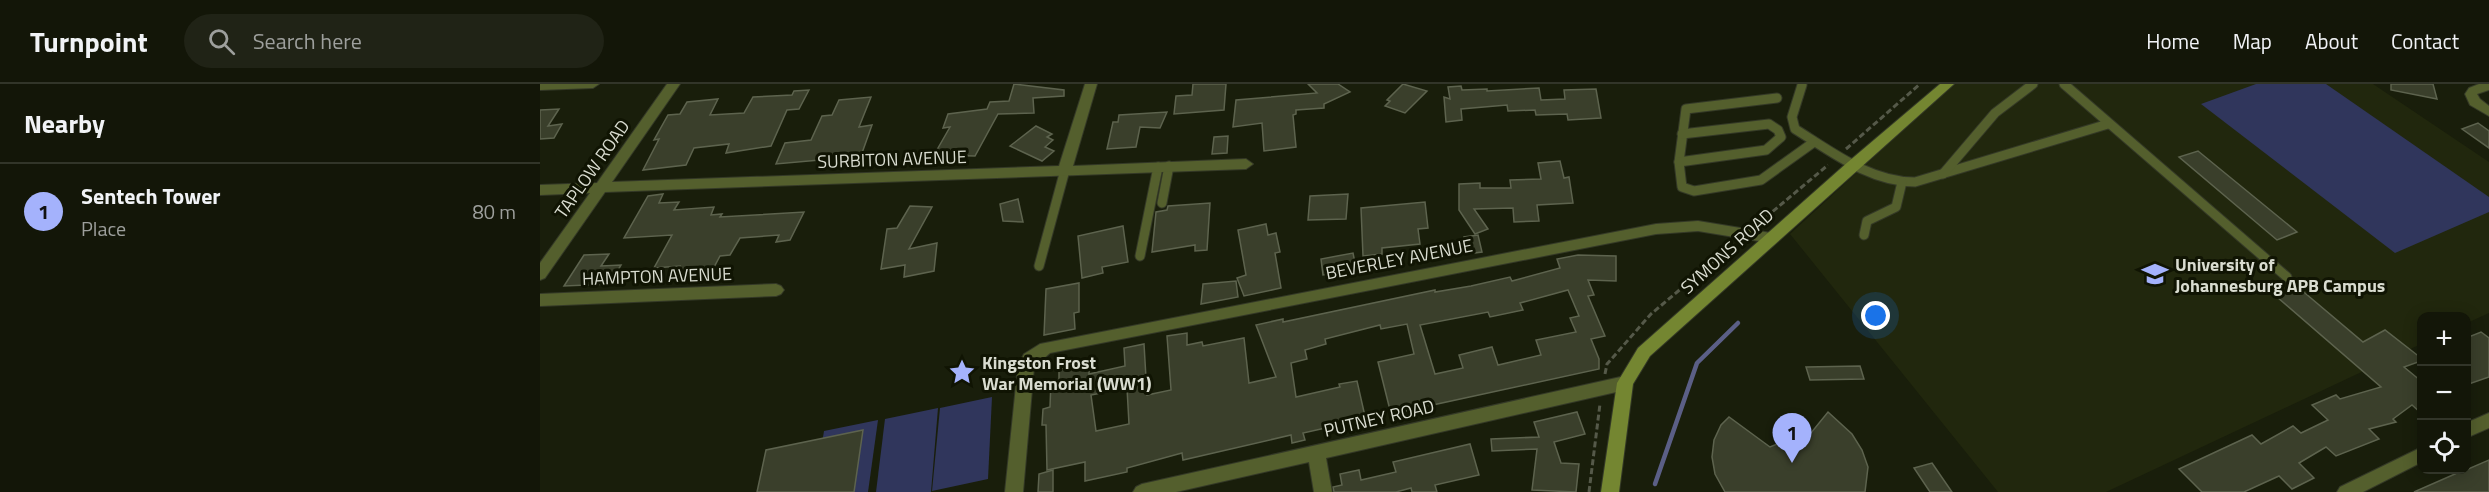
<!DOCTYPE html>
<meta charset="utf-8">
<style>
:root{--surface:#131608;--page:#202316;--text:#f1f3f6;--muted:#9d9f9c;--line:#323529;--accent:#a4b2fc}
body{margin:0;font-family:"Titillium Web",sans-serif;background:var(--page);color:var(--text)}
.controls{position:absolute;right:18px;bottom:18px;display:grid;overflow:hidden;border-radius:12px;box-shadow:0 3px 15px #0003}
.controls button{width:54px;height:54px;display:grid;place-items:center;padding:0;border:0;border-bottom:2px solid var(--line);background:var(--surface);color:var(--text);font:30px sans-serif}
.you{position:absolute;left:1336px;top:232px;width:21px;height:21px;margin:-15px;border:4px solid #fff;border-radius:50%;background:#1a73e8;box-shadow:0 0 0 9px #1a73e833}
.badge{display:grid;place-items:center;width:39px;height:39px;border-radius:50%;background:var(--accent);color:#111;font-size:20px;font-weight:700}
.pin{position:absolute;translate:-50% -50px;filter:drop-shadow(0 2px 3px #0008)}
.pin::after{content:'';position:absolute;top:32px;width:21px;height:18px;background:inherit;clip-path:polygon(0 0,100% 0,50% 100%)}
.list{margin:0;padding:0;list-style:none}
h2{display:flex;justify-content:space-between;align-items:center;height:78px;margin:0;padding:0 24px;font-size:26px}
h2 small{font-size:20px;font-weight:400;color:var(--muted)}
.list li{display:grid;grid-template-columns:39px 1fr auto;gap:18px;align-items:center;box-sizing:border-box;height:96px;padding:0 24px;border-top:2px solid var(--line)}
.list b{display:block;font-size:22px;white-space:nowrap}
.list p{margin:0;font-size:20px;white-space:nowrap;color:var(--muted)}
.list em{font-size:20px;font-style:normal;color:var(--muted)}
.icon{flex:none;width:33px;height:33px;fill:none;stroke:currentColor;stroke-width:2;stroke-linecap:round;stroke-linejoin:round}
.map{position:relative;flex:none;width:1949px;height:408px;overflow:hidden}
header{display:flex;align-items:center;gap:36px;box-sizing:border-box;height:84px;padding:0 30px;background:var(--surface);border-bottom:2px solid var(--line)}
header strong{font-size:28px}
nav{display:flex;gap:33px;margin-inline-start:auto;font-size:21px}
.search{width:420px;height:54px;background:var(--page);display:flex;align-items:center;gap:15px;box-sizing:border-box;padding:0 21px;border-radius:33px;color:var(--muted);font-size:22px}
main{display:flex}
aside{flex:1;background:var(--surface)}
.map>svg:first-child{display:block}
.built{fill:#21270d}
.green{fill:#30365c}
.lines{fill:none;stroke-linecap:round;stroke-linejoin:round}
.stream{stroke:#5b5f86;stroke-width:4.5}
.building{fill:#3a3f2b;stroke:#5d634e;stroke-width:1.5;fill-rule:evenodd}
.service-casing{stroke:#343927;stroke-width:11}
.minor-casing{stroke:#343927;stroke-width:2}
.secondary-casing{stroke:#343927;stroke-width:2}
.path{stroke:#555949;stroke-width:3;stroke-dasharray:6 3;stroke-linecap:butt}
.service{stroke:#545f2d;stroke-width:9}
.minor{fill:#545f2d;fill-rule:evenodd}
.secondary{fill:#748631;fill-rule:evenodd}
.labels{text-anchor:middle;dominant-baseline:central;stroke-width:6;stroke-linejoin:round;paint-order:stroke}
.street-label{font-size:18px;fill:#d9dcd0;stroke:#101403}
.poi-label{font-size:18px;font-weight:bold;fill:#d9dcd0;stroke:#101403;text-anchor:start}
</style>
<header>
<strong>Turnpoint</strong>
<div class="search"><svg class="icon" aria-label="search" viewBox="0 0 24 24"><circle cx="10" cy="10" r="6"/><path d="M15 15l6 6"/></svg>Search here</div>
<nav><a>Home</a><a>Map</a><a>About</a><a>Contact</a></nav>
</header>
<main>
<aside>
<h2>Nearby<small></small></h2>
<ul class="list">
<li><span class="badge">1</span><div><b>Sentech Tower</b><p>Place</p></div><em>80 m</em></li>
</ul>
</aside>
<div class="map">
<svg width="1949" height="408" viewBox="0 0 1949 408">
<rect width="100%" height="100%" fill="#191e0b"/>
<!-- built -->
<polygon class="built" points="1413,0 1833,0 1949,78 1949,229 1927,239 1926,232 1882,232 1881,260 1566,408 1458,408 1250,150"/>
<!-- green -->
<g class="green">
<polygon points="1716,0 1786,0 1949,113 1949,128 1855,169 1661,20"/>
<polygon points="452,313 448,395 392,407 400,324"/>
<polygon points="398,324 391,408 336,408 345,335"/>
<polygon points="338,336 328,408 274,408 284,347"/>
</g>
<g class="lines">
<!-- stream -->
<polyline class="stream" points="1115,400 1157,279 1198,239"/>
</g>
<!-- building -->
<g class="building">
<polygon points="474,0 524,6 524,12 493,14 494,29 458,30 435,72 394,71 410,43 403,44 408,30 447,25 450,18 469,17"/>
<polygon points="653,0 686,0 684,26 634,30 636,12 652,11"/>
<polygon points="768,0 798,0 810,8 784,20 784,24 756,26 756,30 753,31 756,63 724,67 722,39 693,43 696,16 777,9"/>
<polygon points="863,0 887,7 865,29 845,22 850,17 847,16"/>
<polygon points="1851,0 1893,0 1897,15 1851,6"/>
<polygon points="921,2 922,6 947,5 947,7 999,4 1001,16 1025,15 1024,6 1056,5 1061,34 1028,36 1027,30 996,31 995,26 968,27 967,21 921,25 922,36 906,38 904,13 910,15 908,3"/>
<polygon points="269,6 259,25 247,26 231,62 186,69 189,60 154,64 146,81 103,86 119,55 114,56 128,31 140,30 147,18 178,15 170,31 204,29 213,13 252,11 254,7"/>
<polygon points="331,13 319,43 332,41 322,69 293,71 291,75 236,80 245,59 271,56 282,32 292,31 299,16"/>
<polygon points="19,25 8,42 22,40 14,54 0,55 0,26"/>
<polygon points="627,28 620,44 600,43 596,63 567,65 573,38 578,38 579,31"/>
<polygon points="1938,39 1949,47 1949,64 1922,45"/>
<polygon points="496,42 512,50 507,53 513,56 505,63 514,67 502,77 470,62"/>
<polygon points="688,52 687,69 672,70 674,53"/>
<polygon points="1658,67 1757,148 1737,156 1639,73"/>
<polygon points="1020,77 1024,94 1029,93 1033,119 997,121 999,137 974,138 973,124 934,125 948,145 935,150 919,126 919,100 940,99 940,104 971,104 970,96 1001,95 998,79"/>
<polygon points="123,110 119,119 139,118 134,126 174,123 171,131 182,130 180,133 264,128 250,156 236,158 239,151 200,154 190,171 180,172 172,187 136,190 140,182 114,184 132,151 84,154 108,112"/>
<polygon points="808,110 806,135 768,136 770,112"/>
<polygon points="478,115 483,138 463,137 460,120"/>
<polygon points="885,118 888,144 878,145 880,160 842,164 842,170 823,172 821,124"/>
<polygon points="670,119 667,166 655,167 655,161 612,168 616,128 627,126 628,122"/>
<polygon points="370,122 392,123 369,165 397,159 394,187 364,193 365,181 341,185 347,145 357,144"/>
<polygon points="726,140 728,151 736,149 740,168 735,169 741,204 704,212 697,194 706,191 698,146"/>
<polygon points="583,142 588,178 562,183 563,189 542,194 538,152"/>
<polygon points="938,151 942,168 927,170 924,153"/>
<polygon points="813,169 817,189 799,193 798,189 783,191 781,175"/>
<polygon points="69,170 61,182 81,181 70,200 24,202 44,171"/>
<path d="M1038,171L1076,172V197L1048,196L1054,211L1048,212L1065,252L1051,255L1059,275V285L851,330L838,278L874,270L867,240L841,245L840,241L785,255L786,260L765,266L767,275L751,279L756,313L800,303L799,300L817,297L827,341L809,345L808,339L763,349L765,356L752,359L751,351L643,376L642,369L587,384V388L545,397V378L507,386L506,341H502L503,325L510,323L511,297L519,296V285L549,279V290L585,282L584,264L604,260L607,311L631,306L627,252L647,249V261L662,258L663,262L704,254L709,299L736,293L716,241L743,235V238L895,206V208L931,202L970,193L972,197L1020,184L1017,175ZM1028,206L1039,232L1030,234L1036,248L996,256L1001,271L958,281L952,263L919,271L923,284L895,290L880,241L948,228L950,233L983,226L980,219ZM587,304L589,340L556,347L551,311Z"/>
<polygon points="696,197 698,213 661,220 663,200"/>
<polygon points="539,199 539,228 534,229 535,245 504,251 506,205"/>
<polygon points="1759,204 1823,258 1845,246 1881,274 1881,277 1864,283 1881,297 1881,329 1872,321 1853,335 1856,338 1829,345 1839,355 1796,372 1786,363 1759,379 1774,394 1752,405 1739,392 1704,408 1662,408 1639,385 1712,351 1721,360 1753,342 1761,349 1788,336 1772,321 1796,311 1800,315 1841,303 1737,213"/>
<polygon points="1941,248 1949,254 1949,293 1926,301 1926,254"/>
<polygon points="1320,282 1324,295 1270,296 1266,283"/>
<polygon points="1037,328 1045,350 1014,358 1021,379 1039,380 1036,408 992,406 997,365 952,367 951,355 999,353 994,338"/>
<polygon points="1288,328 1312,350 1322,366 1328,383 1325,408 1185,408 1175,390 1172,373 1174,356 1181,341 1189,333 1230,363 1242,358 1262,360"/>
<polygon points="323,346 314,408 217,408 226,366"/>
<polygon points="930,360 939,391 895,401 897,408 872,408 871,404 856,408 794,408 793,403 802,401 800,390 819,386 821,396 856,388 853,378"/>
<polygon points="1949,376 1949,408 1874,408 1915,390 1910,386 1926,386"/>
<polygon points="1392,379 1412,408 1390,408 1374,384"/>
<polygon points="513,386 513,408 498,408 499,390"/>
</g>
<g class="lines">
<!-- service casing -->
<g class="service-casing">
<g id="service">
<polyline points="1524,0 1747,193"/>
<path d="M1262,1L1252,33L1255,45C1292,68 1330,98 1375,98L1568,40"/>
<polyline points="1237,14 1146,25 1139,78 1142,103 1154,107 1221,96 1274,58"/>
<polyline points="1139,78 1226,66 1241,53 1238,46 1229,40 1142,50"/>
<polyline points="1403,90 1455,29 1493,0"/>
<polyline points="622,119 629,82"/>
<polyline points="1324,151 1327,137 1356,123 1362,98"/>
<polyline points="600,172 618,83"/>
<polyline points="499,182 525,86"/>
</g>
</g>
<!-- minor casing -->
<g class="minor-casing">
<g id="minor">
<polygon points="0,0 59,0 53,4 0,6"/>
<polygon points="127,0 140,0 72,98 519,82 545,0 557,0 533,82 706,75 713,80 706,85 65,108 5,194 0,196 0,179 50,109 0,111 0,101 57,99"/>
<polygon points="1939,0 1949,0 1949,6 1937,10 1940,15 1949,22 1949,32 1930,21 1925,10 1929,4"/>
<polygon points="1158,137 1231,149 1238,154 1231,159 1158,147 1116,150 510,269 494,283 483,408 465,408 478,282 484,270 500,260 1116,140"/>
<polygon points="236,200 241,202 244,206 241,210 236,212 0,222 0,210"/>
<polygon points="1085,292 1091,294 1093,299 1091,304 1085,306 786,374 792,408 774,408 769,378 636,408 593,408 596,403 602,400"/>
<polygon points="1949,329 1949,344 1926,354 1926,339"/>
<polygon points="1882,363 1882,378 1823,408 1797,408 1800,403"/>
</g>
</g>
<!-- secondary casing -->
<g class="secondary-casing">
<polygon id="secondary" points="1400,0 1414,0 1110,272 1093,300 1079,408 1061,408 1077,299 1098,264 1308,78"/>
</g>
<!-- path -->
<g class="path">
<polyline points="1306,65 1380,0"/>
<polyline points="1219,139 1288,81"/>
<polyline points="1065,290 1067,280 1111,230 1194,160"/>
<polyline points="1049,408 1060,320"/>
</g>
<!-- service -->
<use href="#service" class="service"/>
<!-- minor -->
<use href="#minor" class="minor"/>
<!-- secondary -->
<use href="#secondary" class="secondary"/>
</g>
<!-- icons -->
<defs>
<g id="university-bare" transform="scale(2.07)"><path d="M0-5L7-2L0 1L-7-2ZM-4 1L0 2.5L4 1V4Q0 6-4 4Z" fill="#a4b2fc" stroke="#101403" stroke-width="2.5" paint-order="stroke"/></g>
<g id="sight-bare" transform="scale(2.07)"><path d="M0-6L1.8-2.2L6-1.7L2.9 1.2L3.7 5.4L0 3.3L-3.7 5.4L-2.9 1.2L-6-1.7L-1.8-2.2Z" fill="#a4b2fc" stroke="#101403" stroke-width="2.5" paint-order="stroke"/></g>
</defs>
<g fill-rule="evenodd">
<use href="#university-bare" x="1615" y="190"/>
<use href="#sight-bare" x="422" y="288"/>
</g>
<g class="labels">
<!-- street labels -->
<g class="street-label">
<text transform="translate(352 75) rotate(-2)">SURBITON AVENUE</text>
<text transform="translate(52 85) rotate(-55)">TAPLOW ROAD</text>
<text transform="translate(1187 167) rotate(-42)">SYMONS ROAD</text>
<text transform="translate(859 175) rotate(-11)">BEVERLEY AVENUE</text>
<text transform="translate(117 192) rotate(-2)">HAMPTON AVENUE</text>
<text transform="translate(839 334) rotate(-13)">PUTNEY ROAD</text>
</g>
<!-- poi labels -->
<g class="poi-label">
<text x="1635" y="180">University of<tspan x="1635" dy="21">Johannesburg APB Campus</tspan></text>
<text x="442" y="278">Kingston Frost<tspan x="442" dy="21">War Memorial (WW1)</tspan></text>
</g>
</g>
</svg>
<div class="controls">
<button>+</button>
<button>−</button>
<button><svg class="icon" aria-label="locate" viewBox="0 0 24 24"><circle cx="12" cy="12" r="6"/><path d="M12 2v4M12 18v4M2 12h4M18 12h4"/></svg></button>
</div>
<div class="you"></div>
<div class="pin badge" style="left:1252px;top:379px">1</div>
</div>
</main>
